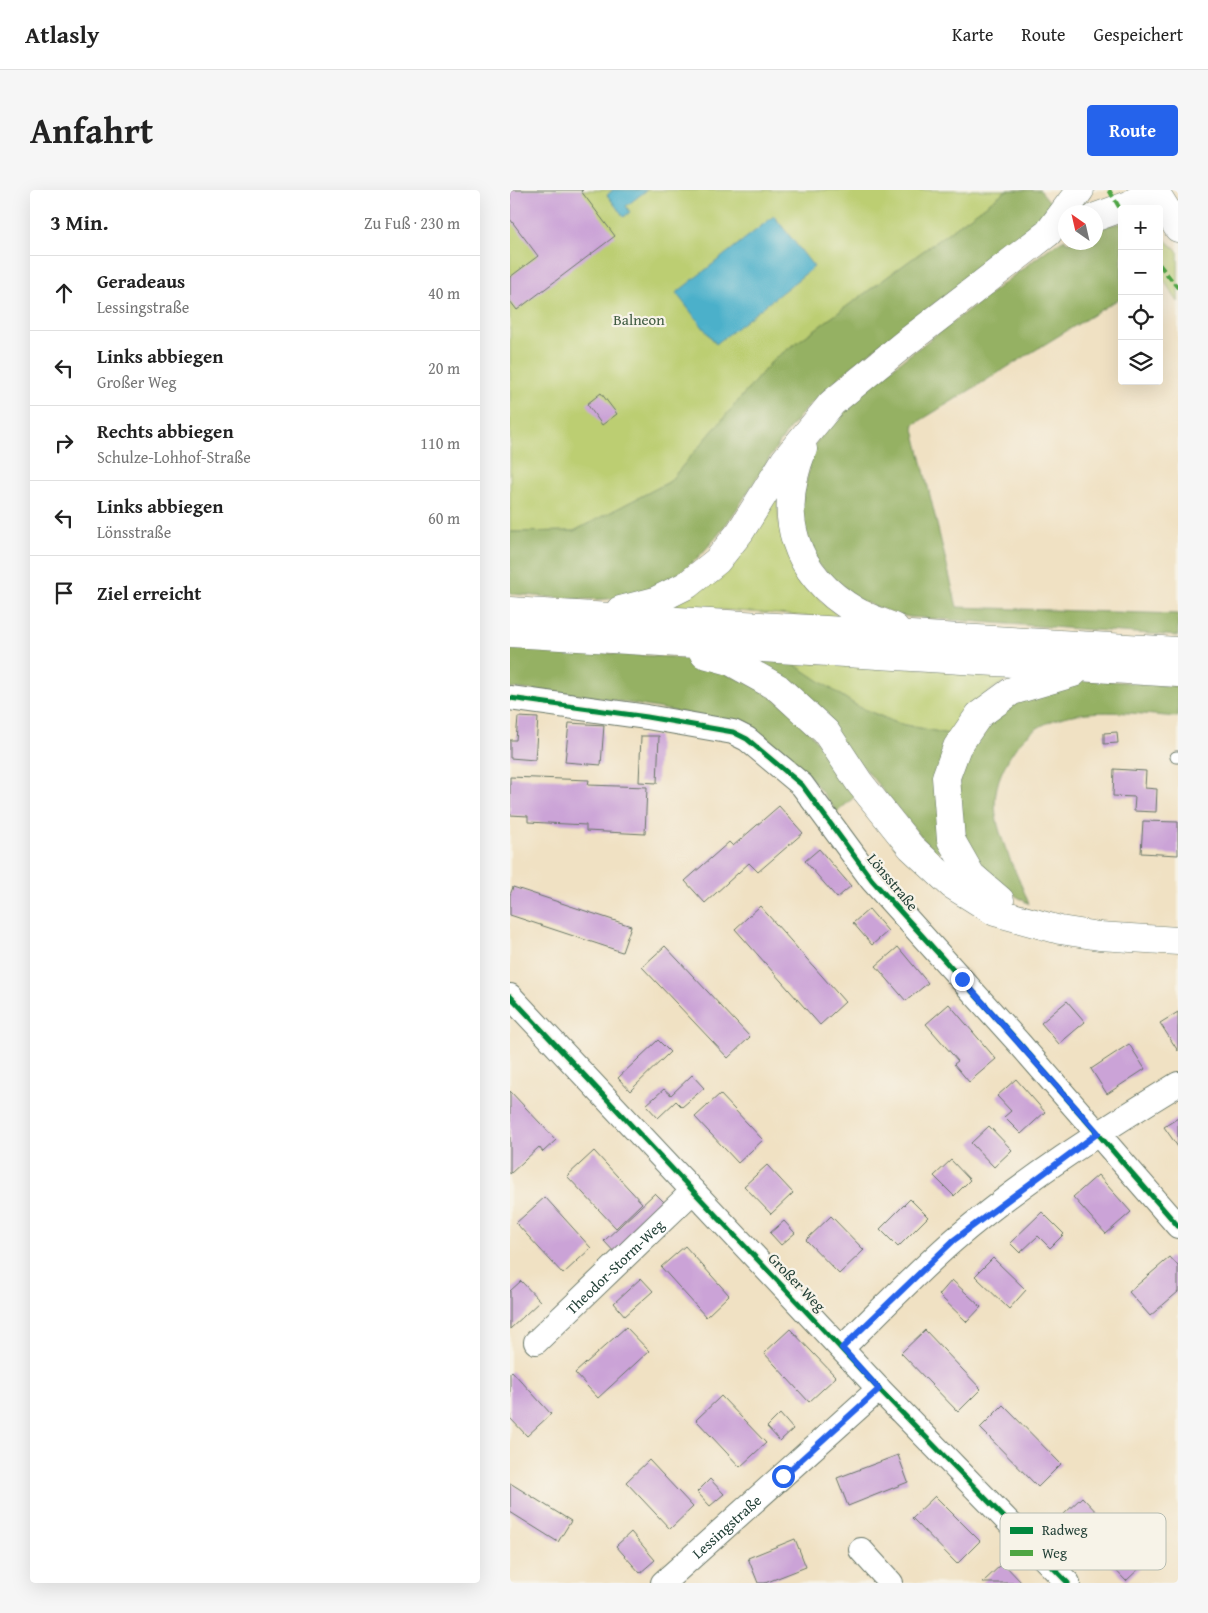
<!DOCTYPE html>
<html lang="de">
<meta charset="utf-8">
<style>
:root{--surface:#fff;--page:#f6f6f6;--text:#222;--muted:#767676;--line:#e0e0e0;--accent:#2563eb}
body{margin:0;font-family:"Gentium Book Plus",serif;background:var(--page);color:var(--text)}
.controls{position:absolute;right:15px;top:15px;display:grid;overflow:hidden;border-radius:5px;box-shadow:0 5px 20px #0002}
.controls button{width:45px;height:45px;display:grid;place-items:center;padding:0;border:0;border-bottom:1px solid var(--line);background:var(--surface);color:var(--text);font:25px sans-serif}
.compass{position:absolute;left:548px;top:15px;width:45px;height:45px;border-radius:50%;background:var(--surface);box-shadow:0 5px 20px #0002;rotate:326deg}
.stop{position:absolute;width:15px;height:15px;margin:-11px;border:4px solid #2563eb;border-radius:50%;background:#fff}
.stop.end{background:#2563eb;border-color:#fff;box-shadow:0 1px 5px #0008}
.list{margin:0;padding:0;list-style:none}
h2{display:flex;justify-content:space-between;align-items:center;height:65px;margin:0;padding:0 20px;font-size:21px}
h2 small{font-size:16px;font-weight:400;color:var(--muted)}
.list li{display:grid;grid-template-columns:32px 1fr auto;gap:15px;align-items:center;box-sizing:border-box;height:75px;padding:0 20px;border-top:1px solid var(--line)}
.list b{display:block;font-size:19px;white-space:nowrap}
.list p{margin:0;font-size:16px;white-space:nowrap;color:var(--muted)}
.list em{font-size:16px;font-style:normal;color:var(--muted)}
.icon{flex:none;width:28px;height:28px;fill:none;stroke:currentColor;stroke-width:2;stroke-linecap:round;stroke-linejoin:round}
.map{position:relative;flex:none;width:668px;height:1393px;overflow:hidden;border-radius:5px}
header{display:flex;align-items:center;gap:30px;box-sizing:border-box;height:70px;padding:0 25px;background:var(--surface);border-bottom:1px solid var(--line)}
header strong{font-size:24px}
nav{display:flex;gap:28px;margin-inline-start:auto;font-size:18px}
.intro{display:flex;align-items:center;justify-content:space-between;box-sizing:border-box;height:120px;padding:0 30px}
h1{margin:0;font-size:35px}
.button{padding:12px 22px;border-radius:5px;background:var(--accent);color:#fff;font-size:18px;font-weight:700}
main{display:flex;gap:30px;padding:0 30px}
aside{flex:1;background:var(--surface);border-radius:5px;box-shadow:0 5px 20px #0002}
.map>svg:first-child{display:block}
.green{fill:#bcce72;stroke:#6e8653}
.forest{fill:#95b164;stroke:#5a774c}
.water{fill:#4bb0ca;stroke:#35767f}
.building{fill:#cba3d7}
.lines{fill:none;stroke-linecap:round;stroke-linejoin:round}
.lane-casing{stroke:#687666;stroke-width:13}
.street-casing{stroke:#687666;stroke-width:26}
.secondary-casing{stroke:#687666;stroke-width:29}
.highway-casing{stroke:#687666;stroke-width:29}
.lane{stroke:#fff;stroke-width:11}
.street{stroke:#fff;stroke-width:24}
.secondary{stroke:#fff;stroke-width:28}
.highway{stroke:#fff;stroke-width:28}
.quiet{stroke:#4fa644;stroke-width:4;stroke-dasharray:8 4;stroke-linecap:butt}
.cycleway-casing{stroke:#f7f3e8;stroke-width:8}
.cycleway{stroke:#00873e;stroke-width:5}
.route{stroke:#2563eb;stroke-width:6}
.labels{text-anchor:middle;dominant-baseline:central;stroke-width:4.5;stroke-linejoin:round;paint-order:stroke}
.park-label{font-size:15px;fill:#3e5a40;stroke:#f7f3e8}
.street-label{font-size:15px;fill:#1f3d34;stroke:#f7f3e8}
.key{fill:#f7f3e8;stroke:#b6bcb2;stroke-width:1}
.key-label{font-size:14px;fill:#1f3d34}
</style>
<header>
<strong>Atlasly</strong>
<nav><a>Karte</a><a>Route</a><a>Gespeichert</a></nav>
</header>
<div class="intro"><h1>Anfahrt</h1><a class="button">Route</a></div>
<main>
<aside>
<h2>3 Min.<small>Zu Fuß · 230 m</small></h2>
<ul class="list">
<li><svg class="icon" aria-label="ahead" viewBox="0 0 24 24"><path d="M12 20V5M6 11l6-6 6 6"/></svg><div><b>Geradeaus</b><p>Lessingstraße</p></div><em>40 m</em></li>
<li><svg class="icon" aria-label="left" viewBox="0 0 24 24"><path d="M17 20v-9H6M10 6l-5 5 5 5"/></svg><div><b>Links abbiegen</b><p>Großer Weg</p></div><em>20 m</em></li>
<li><svg class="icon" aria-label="right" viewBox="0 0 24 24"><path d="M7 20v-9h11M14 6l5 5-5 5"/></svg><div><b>Rechts abbiegen</b><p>Schulze-Lohhof-Straße</p></div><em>110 m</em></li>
<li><svg class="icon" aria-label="left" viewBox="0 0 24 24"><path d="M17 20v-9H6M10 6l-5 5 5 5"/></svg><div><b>Links abbiegen</b><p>Lönsstraße</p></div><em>60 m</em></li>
<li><svg class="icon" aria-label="arrive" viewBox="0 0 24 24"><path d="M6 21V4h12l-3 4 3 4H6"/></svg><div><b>Ziel erreicht</b></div></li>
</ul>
</aside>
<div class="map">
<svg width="668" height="1393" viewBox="0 0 668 1393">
<rect width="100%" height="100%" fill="#f7f3e8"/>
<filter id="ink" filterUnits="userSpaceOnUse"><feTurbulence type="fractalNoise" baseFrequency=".02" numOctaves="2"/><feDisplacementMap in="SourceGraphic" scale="10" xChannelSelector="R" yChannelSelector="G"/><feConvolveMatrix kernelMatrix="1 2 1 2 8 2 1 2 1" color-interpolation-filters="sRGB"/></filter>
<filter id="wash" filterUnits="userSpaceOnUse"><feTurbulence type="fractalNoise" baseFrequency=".0096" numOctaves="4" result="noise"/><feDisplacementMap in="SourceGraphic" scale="20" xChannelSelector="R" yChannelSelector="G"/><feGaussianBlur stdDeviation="1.12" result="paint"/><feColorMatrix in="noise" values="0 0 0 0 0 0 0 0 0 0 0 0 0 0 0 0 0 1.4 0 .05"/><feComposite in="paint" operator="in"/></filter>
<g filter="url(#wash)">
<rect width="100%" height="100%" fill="#f0e1c3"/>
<!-- green -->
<g class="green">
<polygon points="0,0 497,0 263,170 159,292 64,341 0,342"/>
<polygon points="649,44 668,62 668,112 649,83 652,81 649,78"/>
<polygon points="267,304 269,333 311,411 332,429 161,416"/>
<path d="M279,471L510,484C473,501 465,513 443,545L387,533L347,516Z"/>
</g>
<!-- forest -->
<g class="forest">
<path d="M497,0H530L544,17L525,38C484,69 443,100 401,131C365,158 329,185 297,218C235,285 207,401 98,409C66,411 32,406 0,404V342L64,341L159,292L263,170Z"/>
<polygon points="612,33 612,107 403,235 447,417 668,424 668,446 399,427 382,423 349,410 307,374 290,323 303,256 339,211 541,57 555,49 556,52 586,52 586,37"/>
<polygon points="0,457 177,468 243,495 284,522 348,604 327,622 298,584 241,540 220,531 79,506 0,498"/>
<polygon points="241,470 279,471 347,516 386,533 443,545 440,666 420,658 356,580"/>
<path d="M587,490L668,496V527C610,523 532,507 498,570C488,587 483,605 486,625C490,653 509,687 519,714L490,696L466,673L450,637L449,590L454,573L483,523L555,492Z"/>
</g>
<!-- water -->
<g class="water">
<polygon points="103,0 137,0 116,16 120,22 114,27 97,5"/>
<polygon points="264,26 304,77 206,154 166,103"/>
</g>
<g id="blocks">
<!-- building -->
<g class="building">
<polygon points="0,0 73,0 71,1 105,46 7,120 0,111 0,87 28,66 0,29"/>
<polygon points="91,203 107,224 92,235 77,214"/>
<polygon points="8,527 28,528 25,570 0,568 0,550 6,550"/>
<polygon points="59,533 94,535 91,575 55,572"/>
<polygon points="607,542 608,553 594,554 594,543"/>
<polygon points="131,546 149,546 147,593 129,592"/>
<polygon points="604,579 636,581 635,598 647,599 646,622 624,621 625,607 603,606"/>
<polygon points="0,587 79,590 78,595 137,597 135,644 76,641 76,635 18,632 18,626 0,625"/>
<polygon points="269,616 293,643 248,682 239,673 195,713 175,691 219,652 223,656"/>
<polygon points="633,631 668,632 668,665 631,663"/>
<polygon points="309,659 341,696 327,708 295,671"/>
<polygon points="3,697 121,736 112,762 0,725 0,705"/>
<polygon points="250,716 335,812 310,835 225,739"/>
<polygon points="359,719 378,741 362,755 343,733"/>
<polygon points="155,756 240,847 218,868 132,777"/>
<polygon points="388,757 418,793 396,811 366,776"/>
<polygon points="557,811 575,832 549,854 531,833"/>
<polygon points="439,814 486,869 459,892 444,874 448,871 416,834"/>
<polygon points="668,822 668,861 650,833"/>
<polygon points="148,850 160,862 120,901 108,888"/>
<polygon points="619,854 635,879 597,904 581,879"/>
<polygon points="182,885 194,898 172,917 166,911 148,928 136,915 154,899 161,905"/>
<polygon points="506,889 535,922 511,944 494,927 501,921 487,906"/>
<polygon points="0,901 46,950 33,962 29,957 0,984"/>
<polygon points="210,904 253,950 228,973 185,927"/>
<polygon points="668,928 668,957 654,937"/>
<polygon points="479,936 502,960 484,977 461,953"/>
<polygon points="84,961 132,1013 106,1038 57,986"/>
<polygon points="441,970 460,990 444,1006 424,986"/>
<polygon points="257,975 283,1003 261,1024 234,996"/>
<polygon points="588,985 621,1022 596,1044 563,1007"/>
<polygon points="145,1003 158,1016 107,1065 94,1051"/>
<polygon points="35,1007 81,1058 53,1084 6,1033"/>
<polygon points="400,1009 418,1027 388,1057 370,1039"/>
<polygon points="532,1022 554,1044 540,1058 528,1046 510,1063 500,1053"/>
<polygon points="321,1026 354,1060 329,1084 296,1050"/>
<polygon points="274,1031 285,1043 271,1055 260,1043"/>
<polygon points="175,1056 219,1105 196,1127 151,1077"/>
<polygon points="660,1067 668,1076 668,1102 640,1126 619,1102"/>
<polygon points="483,1068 516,1100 499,1119 465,1086"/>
<polygon points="131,1088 143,1101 115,1126 104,1113"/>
<polygon points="442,1090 471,1117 457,1132 429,1105"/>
<polygon points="11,1091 30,1111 0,1139 0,1101"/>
<polygon points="116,1137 139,1161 88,1208 65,1183"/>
<polygon points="280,1139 326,1187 299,1212 254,1163"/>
<polygon points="415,1140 471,1199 448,1222 391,1163"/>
<polygon points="2,1181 41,1224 17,1246 0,1228 0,1183"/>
<polygon points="211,1206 256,1253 230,1277 186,1230"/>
<polygon points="493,1215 551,1274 528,1297 470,1238"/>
<polygon points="270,1224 283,1239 270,1251 257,1237"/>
<polygon points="388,1265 398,1292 338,1316 327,1288"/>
<polygon points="139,1270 183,1317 160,1339 116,1292"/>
<polygon points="200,1289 214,1304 200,1316 187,1302"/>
<polygon points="0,1293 61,1331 48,1352 0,1322"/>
<polygon points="425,1306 470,1351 447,1374 402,1328"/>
<polygon points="572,1307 635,1373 616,1391 553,1325"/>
<polygon points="121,1342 145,1370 130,1383 106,1356"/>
<polygon points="285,1349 296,1377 255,1393 248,1393 238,1368"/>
<polygon points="493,1373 512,1393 472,1393"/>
</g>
</g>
</g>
<g filter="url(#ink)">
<use href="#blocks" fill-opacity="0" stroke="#687666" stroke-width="1"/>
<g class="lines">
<!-- lane casing -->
<g class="lane-casing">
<polyline id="lane" points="666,567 668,567"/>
</g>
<!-- street casing -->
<g class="street-casing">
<g id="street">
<polyline points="0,508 137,527 223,542 237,549 292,595 362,690 509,853 668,1036"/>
<polyline points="0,806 369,1199 558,1393"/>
<path id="s1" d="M26,1152L183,1001"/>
<path d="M332,1158C369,1122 405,1084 444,1050C513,991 591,941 668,894"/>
<polyline points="351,1360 381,1393"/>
<path id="s2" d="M153,1393L369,1199"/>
</g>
</g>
<!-- secondary casing -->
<g class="secondary-casing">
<polyline id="secondary" points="644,0 668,38"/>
</g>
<!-- highway casing -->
<g class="highway-casing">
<g id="highway">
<polyline points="586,27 619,15 644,0"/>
<path d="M293,259C266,325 283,384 346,421C358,428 372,432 385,438"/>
<polyline points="110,420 145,411 177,395 207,371 230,342 275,270 322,213 394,154 538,43 570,0"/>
<polyline points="0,421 668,461"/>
<polyline points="0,443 668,483"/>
<polyline points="194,464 220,471 268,498 316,542 349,592 401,657 442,695 485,722 550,740 589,746 668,751"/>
<polyline points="490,710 461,685 441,650 436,587 447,557 469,525 502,501 563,483"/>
</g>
</g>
<!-- lane -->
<use href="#lane" class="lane"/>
<!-- street -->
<use href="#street" class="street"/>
<!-- secondary -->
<use href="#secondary" class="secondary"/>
<!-- highway -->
<use href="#highway" class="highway"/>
<!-- quiet -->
<g class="quiet">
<polyline points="599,0 612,22"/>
<polyline points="649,74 668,98"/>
</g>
<!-- cycleway casing -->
<g class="cycleway-casing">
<g id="cycleway">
<polyline points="0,508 137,527 223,542 237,549 292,595 362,690 509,853 668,1036"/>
<polyline points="0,806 369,1199 558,1393"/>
</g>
</g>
<!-- cycleway -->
<use href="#cycleway" class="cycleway"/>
</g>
</g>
<g class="lines" filter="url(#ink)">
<!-- route -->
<polyline class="route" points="273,1286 369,1199 332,1158 444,1050 588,943 452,789"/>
</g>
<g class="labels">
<!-- park labels -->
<g class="park-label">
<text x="129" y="129">Balneon</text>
</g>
<!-- street labels -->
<g class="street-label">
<text transform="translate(383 692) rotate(50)">Lönsstraße</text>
<text stroke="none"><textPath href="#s1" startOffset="109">Theodor-Storm-Weg</textPath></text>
<text transform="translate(287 1092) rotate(46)">Großer Weg</text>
<text stroke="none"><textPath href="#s2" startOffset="85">Lessingstraße</textPath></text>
</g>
</g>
<!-- legend -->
<rect x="490" y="1323" width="166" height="57" rx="8" class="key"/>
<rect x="500" y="1337" width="23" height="7" fill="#00873e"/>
<rect x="500" y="1360" width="23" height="6" fill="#4fa644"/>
<g class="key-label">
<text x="532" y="1345">Radweg</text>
<text x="532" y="1368">Weg</text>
</g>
</svg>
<div class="controls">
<button>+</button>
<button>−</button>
<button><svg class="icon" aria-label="locate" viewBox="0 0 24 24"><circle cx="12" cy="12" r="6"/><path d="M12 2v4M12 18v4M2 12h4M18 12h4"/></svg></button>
<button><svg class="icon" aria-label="layers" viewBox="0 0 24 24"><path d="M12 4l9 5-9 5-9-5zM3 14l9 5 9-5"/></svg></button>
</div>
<svg class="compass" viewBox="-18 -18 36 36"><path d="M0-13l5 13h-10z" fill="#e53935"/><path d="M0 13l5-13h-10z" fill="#767676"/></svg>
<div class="stop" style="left:273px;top:1286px"></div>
<div class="stop end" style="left:452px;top:789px"></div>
</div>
</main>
